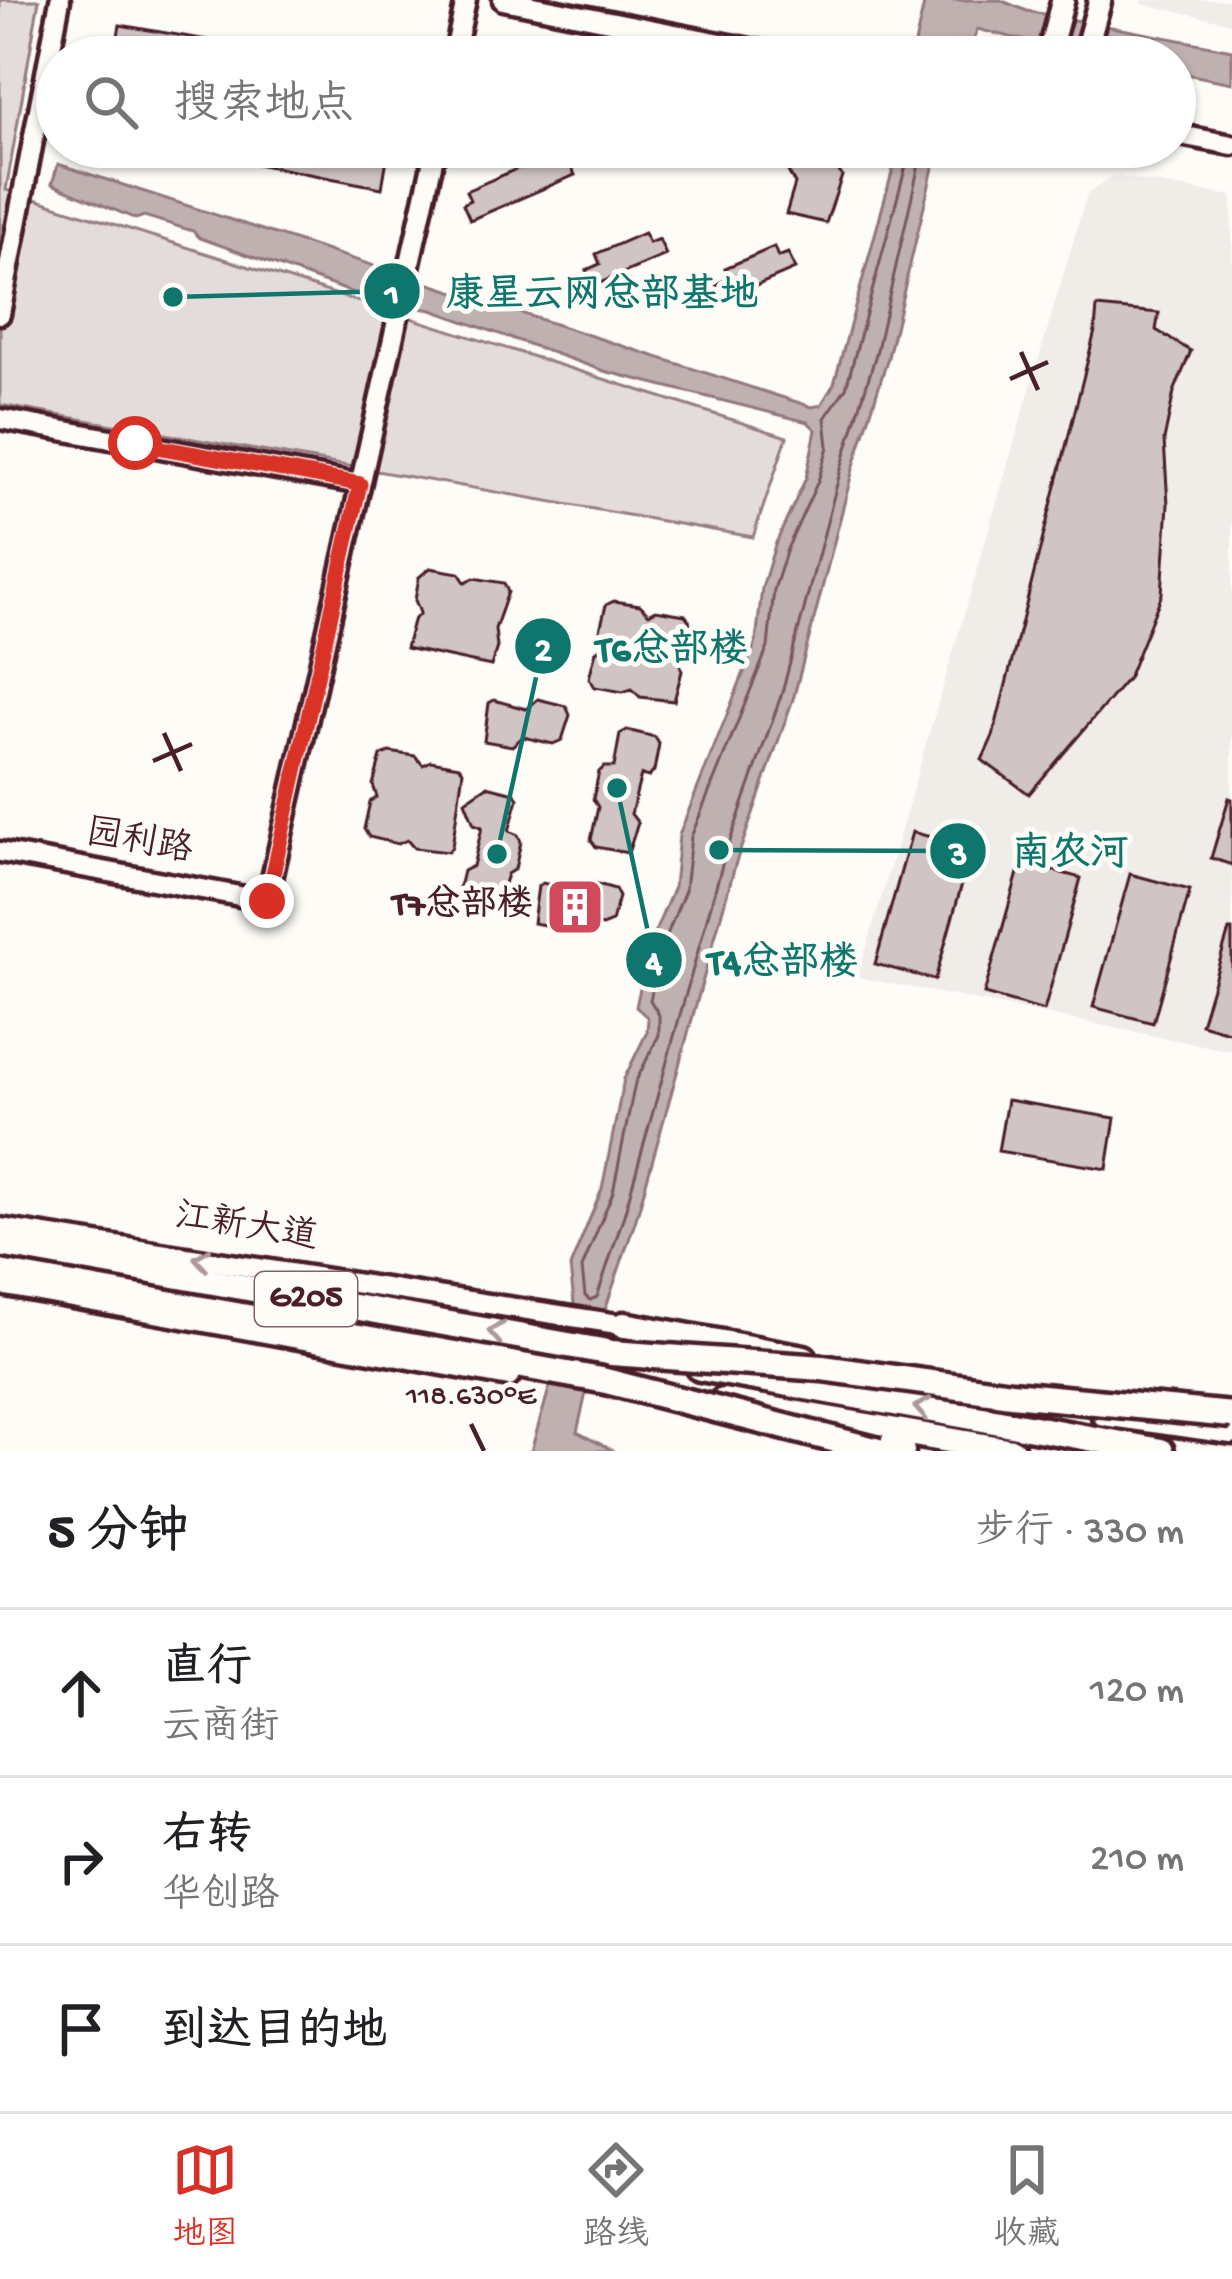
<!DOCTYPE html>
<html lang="zh">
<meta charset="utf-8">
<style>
:root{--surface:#fff;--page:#f2f2f2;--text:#202124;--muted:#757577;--line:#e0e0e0;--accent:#d93025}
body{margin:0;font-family:"Gochi Hand","LXGW WenKai TC",sans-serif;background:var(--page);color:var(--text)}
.stop{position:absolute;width:36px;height:36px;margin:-27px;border:9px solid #d93025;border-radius:50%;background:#fff}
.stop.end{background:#d93025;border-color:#fff;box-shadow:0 3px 12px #0008}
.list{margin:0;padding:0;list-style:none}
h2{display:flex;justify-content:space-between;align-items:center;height:156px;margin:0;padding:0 48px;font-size:51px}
h2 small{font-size:39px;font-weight:400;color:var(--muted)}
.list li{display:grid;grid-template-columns:78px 1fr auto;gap:36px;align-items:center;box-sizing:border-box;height:168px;padding:0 48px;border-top:3px solid var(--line)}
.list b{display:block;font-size:45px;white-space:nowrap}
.list p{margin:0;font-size:39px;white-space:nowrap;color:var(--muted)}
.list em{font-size:39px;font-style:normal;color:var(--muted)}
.icon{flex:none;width:66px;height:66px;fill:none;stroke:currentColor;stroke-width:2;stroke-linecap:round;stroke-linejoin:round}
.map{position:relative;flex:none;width:1232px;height:1451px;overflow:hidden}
.search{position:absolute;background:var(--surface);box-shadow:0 3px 9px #0004;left:36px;right:36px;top:36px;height:132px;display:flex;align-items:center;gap:30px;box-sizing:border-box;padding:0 42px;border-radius:66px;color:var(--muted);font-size:45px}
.sheet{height:660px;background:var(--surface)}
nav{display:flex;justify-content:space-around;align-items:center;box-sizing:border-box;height:168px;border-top:3px solid var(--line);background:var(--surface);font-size:33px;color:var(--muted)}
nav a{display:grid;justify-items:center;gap:6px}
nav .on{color:var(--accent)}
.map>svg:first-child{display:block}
.built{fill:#f0ece8}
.green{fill:#e3dcda;stroke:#967e82;stroke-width:3}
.water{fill:#c0b1b1;stroke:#91777b;stroke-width:3}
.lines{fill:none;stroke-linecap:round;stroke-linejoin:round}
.shore{stroke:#795961;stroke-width:3}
.building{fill:#d0c5c4;stroke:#4a1f2b;stroke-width:3}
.minor-casing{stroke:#4a1f2b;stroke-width:27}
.major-casing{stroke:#4a1f2b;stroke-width:30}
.highway-casing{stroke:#4a1f2b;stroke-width:33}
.minor{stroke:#fdfcf7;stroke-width:18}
.major{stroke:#fdfcf7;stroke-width:21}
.highway{stroke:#fdfcf7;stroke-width:24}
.highway-bridge-casing{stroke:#4a1f2b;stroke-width:33;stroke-linecap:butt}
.highway-bridge{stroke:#fdfcf7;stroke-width:24}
.oneway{stroke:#ac999b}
.route{stroke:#d93025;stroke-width:15}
.ticks{fill:none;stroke:#4a1f2b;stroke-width:4.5}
.labels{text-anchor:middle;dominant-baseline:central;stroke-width:10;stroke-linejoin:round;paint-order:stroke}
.shield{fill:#fdfcf7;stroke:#806168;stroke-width:3}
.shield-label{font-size:33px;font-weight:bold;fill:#4a1f2b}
.street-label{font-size:36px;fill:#4a1f2b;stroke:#fdfcf7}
.poi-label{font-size:36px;font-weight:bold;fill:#4a1f2b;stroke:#fdfcf7;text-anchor:end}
.ticks-label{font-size:30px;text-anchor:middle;fill:#4a1f2b;stroke:#fdfcf7;stroke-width:10;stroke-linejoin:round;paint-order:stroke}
.leader{fill:none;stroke:#0f766e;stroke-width:4.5}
.callout-dot{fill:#0f766e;stroke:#fdfcf7;stroke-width:4.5}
.mark-label{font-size:36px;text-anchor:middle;font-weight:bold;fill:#fff}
.callout-label{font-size:39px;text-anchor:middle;font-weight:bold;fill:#0f766e;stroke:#fdfcf7;stroke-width:10;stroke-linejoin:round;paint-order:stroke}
</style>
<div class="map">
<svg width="1232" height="1451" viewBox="0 0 1232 1451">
<rect width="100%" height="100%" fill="#fdfcf7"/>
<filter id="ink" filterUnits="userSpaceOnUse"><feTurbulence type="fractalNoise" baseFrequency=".00833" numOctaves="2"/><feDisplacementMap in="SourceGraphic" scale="24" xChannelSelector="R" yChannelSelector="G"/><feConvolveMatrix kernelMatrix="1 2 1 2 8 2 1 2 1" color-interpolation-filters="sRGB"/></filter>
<g filter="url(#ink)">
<!-- built -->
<g class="built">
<polygon points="1143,0 1232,0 1232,23 1142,4"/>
<polygon points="1113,176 1232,196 1232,1051 858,977 1087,194"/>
</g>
<!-- green -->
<polygon class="green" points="0,0 39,0 6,190 787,437 753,537 0,405"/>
<!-- water -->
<g class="water">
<polygon points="925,0 1000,0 1027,11 1232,50 1232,83 1175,72 1175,57 1094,57 977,29 970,57 912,57"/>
<polygon points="892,147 938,147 888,357 853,469 794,696 736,862 636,1219 606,1307 577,1432 614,1451 531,1451 574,1303 570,1267 602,1189 624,1079 647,1032 648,1018 636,1007 649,946 674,887 679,835 756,642 762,588 775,545 806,478 816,430 808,422 604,371 432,310 373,300 200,238 193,231 144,216 136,219 52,184 58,164 812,407 821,405 834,384 896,158"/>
</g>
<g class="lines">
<!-- shore -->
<polyline class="shore" points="905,147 907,162 846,388 825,418 828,447 818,481 787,549 774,590 768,647 691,837 685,890 661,950 650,1000 659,1015 659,1035 635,1083 613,1192 582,1268 585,1296 590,1300 597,1297 624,1215 724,858 782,693 842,465 876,354 923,147"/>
</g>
<!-- building -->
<g class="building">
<polygon points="120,25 270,51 269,57 114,57"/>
<polygon points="196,147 389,147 382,188 195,152"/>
<polygon points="782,147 824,147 842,176 826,223 786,214 795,184 780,157"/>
<polygon points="555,152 559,163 568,159 575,175 470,220 463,204 470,200 466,191"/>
<polygon points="644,233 649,243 659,239 666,255 593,286 586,270 600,264 596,254"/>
<polygon points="774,247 778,257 788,253 795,269 723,300 716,284 730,278 725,268"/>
<polygon points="1097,307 1159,313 1156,330 1191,351 1174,392 1164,440 1168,504 1162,594 1128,678 1029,794 982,760 993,736 1095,331"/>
<polygon points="430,568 459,573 465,582 474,578 504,583 508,592 495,629 497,647 491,666 406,648 413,621 420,613 415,600 419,577"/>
<polygon points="614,601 640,605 649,614 656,610 685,615 689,620 691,627 685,654 679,660 682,671 674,701 640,697 632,689 623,692 595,687 589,678 596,651 603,646 599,634 606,605"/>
<polygon points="538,699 566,706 570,715 562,740 553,744 523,737 512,746 484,741 489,703 494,700 526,709"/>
<polygon points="627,730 655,737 659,744 654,771 649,777 641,775 631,814 638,823 628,853 596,847 591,840 598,807 593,799 599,772 604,767 614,767 620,734"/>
<polygon points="389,752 415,756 423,765 431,761 459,766 463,771 452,847 448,852 414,848 407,840 398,844 369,837 364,829 370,802 377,797 373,785 381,756"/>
<polygon points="487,786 515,793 518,799 509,831 518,835 521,842 515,869 507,874 497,907 490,911 459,902 457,896 463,871 473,866 482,827 474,824 465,801"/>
<polygon points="1229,798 1232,799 1232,865 1211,858"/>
<polygon points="912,832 972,848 935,980 875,964"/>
<polygon points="1021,862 1081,878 1044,1011 984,994"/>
<polygon points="1130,874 1190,890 1153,1023 1093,1007"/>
<polygon points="587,881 615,889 619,897 612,922 602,926 572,920 562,928 533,923 538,886 543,883 575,891"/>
<polygon points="1229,930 1232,930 1232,1033 1201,1024"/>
<polygon points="1007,1100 1115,1118 1107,1169 998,1151"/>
</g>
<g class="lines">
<!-- minor casing -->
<g class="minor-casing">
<g id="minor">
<polyline points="503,0 791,57"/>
<polyline points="454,57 466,0"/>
<polyline points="1175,134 1232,145"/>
<polyline points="0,314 60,0"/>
<polyline points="0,419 360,484"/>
<polyline points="0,852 267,901 436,147"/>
<polyline points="0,1228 624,1325"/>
<polyline points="0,1285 509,1377"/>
</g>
</g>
<!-- major casing -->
<g class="major-casing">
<g id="major">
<polyline points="1048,57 1063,0"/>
<polyline points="1084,57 1100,0"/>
</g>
</g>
<!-- highway casing -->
<g class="highway-casing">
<g id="highway">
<polyline points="0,1244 630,1356"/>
<polyline points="0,1273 618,1383"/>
<polyline points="624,1325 804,1358"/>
<polyline points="700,1368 1161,1451"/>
<polyline points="723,1401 1012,1451"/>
<polyline points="1104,1413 1232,1431"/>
<polyline points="859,1443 902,1451"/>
</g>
</g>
<!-- minor -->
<use href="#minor" class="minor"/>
<!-- major -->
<use href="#major" class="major"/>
<!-- highway -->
<use href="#highway" class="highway"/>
<!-- highway-bridge casing -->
<g class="highway-bridge-casing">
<g id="highway-bridge">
<polyline points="611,1353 822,1368 1011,1394 1232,1415"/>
<polyline points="602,1380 879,1451"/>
</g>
</g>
<!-- highway-bridge -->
<use href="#highway-bridge" class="highway-bridge"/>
</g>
<!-- one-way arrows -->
<defs><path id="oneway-chevron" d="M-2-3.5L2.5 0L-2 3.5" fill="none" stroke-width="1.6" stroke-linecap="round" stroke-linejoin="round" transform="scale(3)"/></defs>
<g class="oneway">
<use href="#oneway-chevron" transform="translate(202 1259) rotate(-171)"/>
<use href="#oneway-chevron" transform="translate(496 1332) rotate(-170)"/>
<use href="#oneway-chevron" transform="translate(922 1408) rotate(-170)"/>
</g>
</g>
<g class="lines" filter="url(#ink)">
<!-- route -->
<polyline class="route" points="135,443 360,484 267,901"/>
</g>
<!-- ticks -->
<path class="ticks" d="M1021,352L1038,390M1010,379L1048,362M164,733L181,771M153,761L192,744M471,1424L484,1451"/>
<!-- icons -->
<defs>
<g id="building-square" transform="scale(3)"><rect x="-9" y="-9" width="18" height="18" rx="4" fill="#d1495b" stroke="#fdfcf7"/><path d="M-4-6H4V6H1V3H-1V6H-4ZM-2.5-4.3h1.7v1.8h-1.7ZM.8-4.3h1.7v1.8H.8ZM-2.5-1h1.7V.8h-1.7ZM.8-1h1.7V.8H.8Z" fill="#fff"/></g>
</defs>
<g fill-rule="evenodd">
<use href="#building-square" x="575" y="907"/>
</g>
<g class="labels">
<!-- shield labels -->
<rect class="shield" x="255" y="1272" width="102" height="54" rx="9"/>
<g class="shield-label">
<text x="306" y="1299">G205</text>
</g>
<!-- street labels -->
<g class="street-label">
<text transform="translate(139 844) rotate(10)">园利路</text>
<text transform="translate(246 1229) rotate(9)">江新大道</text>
</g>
<!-- poi labels -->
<g class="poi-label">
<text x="533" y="907">T7总部楼</text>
</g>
</g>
<g class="ticks-label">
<text x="471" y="1404">118.630°E</text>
</g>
<!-- callouts -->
<path class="leader" d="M173 297L392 291M497 854L543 646M719 850L958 851M617 788L654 960"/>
<g class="callout-dot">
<circle cx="173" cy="297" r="12"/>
<circle cx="497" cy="854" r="12"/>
<circle cx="719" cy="850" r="12"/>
<circle cx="617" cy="788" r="12"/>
<circle cx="392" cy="291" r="30"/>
<circle cx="543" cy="646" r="30"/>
<circle cx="958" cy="851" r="30"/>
<circle cx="654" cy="960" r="30"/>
</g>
<g class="mark-label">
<text x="392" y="304">1</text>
<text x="543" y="659">2</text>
<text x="958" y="863">3</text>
<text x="654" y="972">4</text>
</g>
<g class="callout-label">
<text x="602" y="305">康星云网总部基地</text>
<text x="672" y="660">T6总部楼</text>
<text x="1070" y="864">南农河</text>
<text x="783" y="973">T4总部楼</text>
</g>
</svg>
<div class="stop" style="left:135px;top:443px"></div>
<div class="stop end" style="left:267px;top:901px"></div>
<div class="search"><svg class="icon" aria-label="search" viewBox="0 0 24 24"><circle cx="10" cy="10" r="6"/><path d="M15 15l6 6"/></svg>搜索地点</div>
</div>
<section class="sheet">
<h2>5 分钟<small>步行 · 330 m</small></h2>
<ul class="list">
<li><svg class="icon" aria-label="ahead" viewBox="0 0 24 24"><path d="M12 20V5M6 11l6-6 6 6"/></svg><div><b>直行</b><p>云商街</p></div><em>120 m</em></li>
<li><svg class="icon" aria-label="right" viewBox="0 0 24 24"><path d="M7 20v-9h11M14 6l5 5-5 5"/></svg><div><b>右转</b><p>华创路</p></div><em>210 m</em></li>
<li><svg class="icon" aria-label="arrive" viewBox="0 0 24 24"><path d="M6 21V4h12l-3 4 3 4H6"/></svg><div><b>到达目的地</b></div></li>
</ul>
</section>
<nav>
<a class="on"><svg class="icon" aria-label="map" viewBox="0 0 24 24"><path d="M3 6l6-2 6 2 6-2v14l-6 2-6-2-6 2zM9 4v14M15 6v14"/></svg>地图</a>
<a><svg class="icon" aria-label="directions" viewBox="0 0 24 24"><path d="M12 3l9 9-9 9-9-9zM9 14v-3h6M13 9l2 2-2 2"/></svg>路线</a>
<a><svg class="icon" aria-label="saved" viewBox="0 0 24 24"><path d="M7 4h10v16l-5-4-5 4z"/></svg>收藏</a>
</nav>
